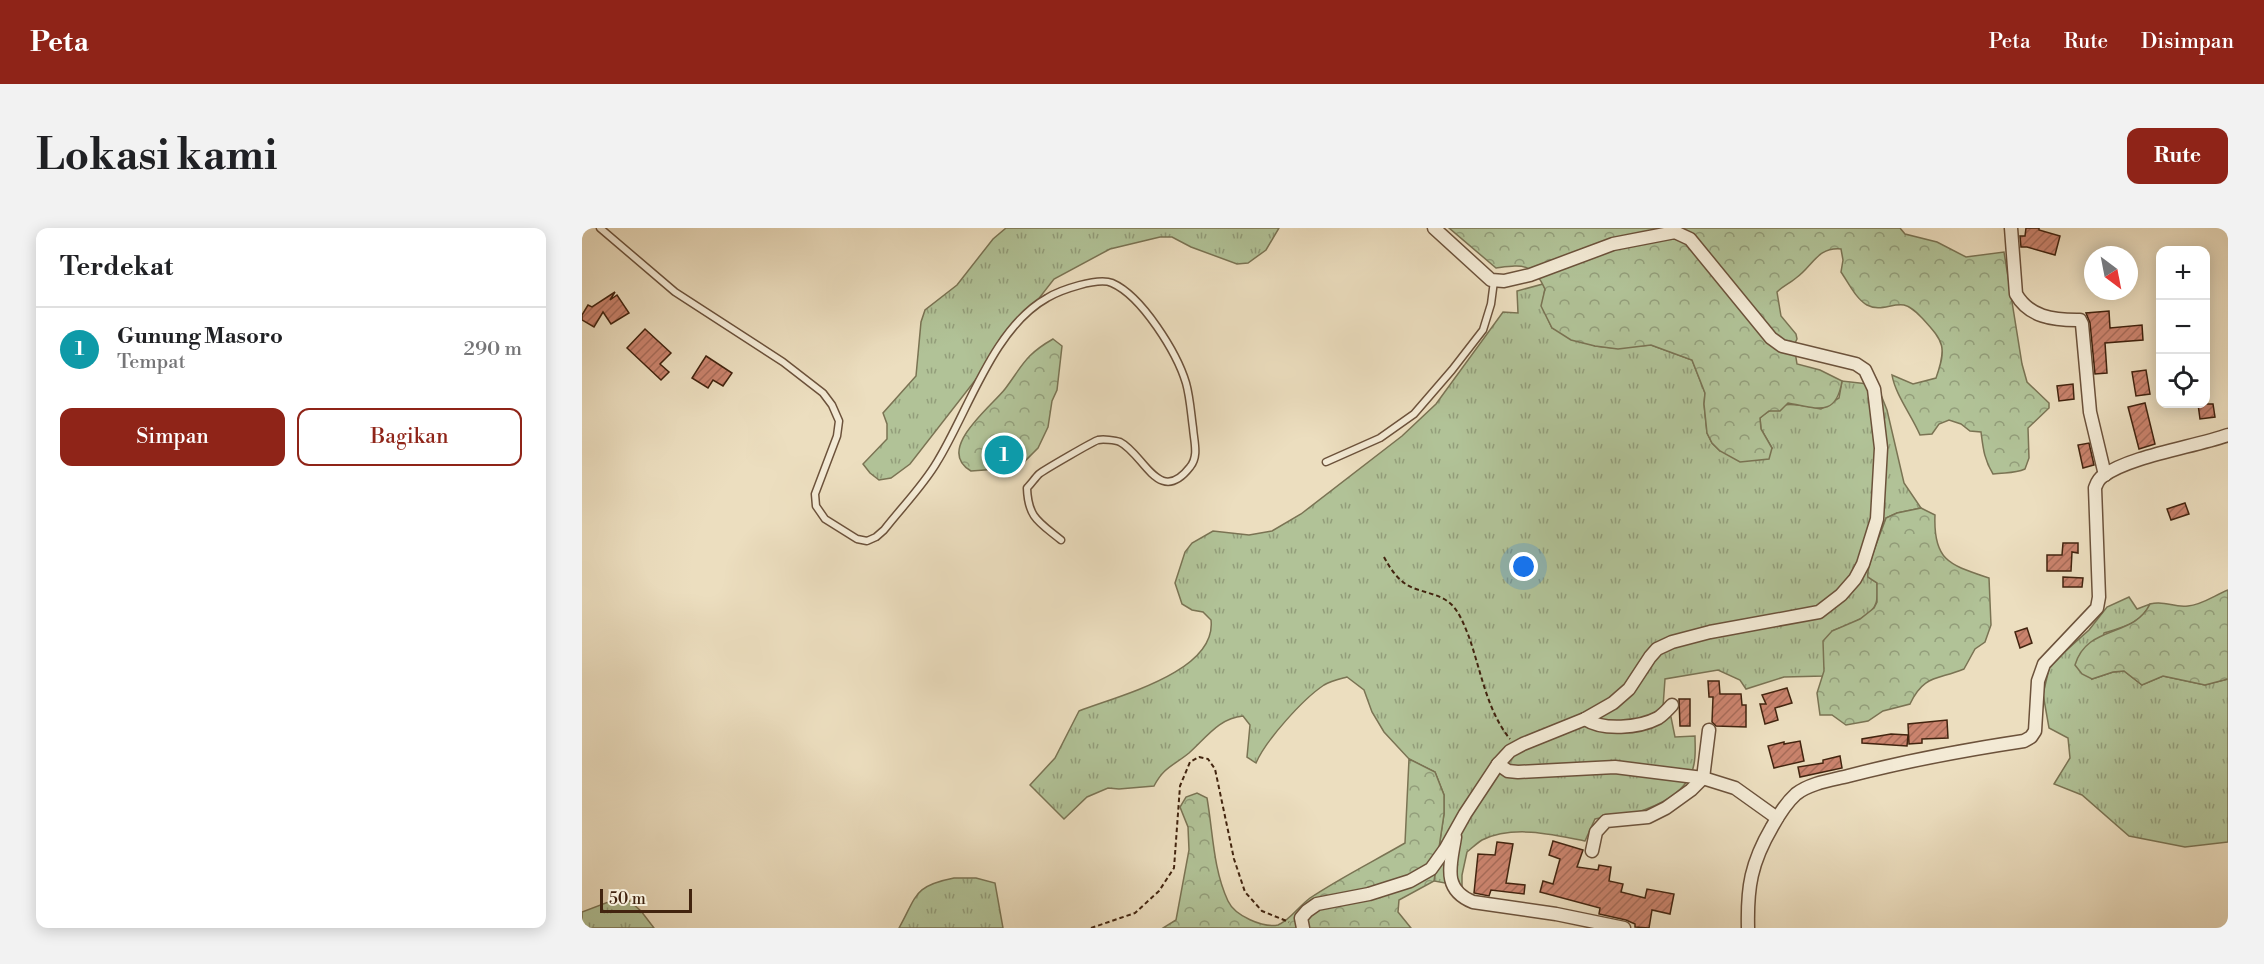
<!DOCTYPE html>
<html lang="id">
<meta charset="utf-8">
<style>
:root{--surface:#fff;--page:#f2f2f2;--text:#202124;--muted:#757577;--line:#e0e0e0;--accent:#8f2418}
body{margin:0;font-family:"Libre Bodoni",serif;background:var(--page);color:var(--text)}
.controls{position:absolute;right:18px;top:18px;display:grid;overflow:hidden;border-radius:12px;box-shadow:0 3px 15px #0003}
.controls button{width:54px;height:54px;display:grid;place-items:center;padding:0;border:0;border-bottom:2px solid var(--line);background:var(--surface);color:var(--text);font:30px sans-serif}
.compass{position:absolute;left:1502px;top:18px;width:54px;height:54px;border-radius:50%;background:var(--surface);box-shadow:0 3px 15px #0003;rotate:148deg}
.scale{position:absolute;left:18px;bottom:15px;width:92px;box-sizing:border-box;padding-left:6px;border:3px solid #42240f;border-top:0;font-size:16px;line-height:21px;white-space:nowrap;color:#42240f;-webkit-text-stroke:4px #f3ead5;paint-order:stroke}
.you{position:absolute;left:942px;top:339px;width:21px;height:21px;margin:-15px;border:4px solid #fff;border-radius:50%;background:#1a73e8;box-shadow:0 0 0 9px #1a73e833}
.badge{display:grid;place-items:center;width:39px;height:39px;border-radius:50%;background:var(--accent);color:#fff;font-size:20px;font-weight:700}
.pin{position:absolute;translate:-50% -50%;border:3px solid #fff;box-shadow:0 2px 6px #0006}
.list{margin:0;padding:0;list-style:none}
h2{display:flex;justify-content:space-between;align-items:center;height:78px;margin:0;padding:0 24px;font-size:26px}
h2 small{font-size:20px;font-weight:400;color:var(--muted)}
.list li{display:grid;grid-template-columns:39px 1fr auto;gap:18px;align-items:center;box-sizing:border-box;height:84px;padding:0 24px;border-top:2px solid var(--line)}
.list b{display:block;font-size:22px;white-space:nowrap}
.list p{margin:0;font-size:20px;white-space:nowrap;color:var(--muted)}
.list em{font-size:20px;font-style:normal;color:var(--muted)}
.actions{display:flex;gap:12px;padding:18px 24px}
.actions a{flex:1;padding:14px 0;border:2px solid var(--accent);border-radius:12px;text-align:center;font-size:21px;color:var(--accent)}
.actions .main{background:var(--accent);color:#fff}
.icon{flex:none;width:33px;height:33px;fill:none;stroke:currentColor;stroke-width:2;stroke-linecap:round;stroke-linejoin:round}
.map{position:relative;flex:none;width:1646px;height:700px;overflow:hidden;border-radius:12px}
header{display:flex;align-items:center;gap:36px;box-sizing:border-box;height:84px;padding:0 30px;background:var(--accent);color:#fff}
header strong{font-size:28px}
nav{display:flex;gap:33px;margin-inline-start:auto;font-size:21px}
.intro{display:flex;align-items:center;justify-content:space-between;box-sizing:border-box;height:144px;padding:0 36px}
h1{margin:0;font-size:42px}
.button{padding:15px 27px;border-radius:12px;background:var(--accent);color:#fff;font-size:21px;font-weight:700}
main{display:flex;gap:36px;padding:0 36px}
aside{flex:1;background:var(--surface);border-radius:12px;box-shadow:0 3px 15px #0003}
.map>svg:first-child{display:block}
.grass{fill:url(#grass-tufts);stroke:#7a7353;stroke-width:1.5}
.forest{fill:url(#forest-crowns);stroke:#7a7353;stroke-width:1.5}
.building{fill:url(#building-hatch);stroke:#42240f;stroke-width:1.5}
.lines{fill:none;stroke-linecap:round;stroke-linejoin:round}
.lane-casing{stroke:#6c523b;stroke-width:9}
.street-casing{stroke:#6c523b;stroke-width:15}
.path{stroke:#42240f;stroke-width:2;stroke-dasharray:4.5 3;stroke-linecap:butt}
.lane{stroke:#f3ead5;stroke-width:6}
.street{stroke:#f3ead5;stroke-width:12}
</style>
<header>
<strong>Peta</strong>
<nav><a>Peta</a><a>Rute</a><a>Disimpan</a></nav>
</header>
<div class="intro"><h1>Lokasi kami</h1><a class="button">Rute</a></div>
<main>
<aside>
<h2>Terdekat<small></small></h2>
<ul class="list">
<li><span class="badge" style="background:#0f9aa8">1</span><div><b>Gunung Masoro</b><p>Tempat</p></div><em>290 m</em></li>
</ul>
<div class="actions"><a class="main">Simpan</a><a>Bagikan</a></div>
</aside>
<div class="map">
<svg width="1646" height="700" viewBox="0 0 1646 700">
<defs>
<pattern id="grass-tufts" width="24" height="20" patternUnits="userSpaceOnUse" patternTransform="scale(1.5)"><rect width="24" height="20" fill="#b1c297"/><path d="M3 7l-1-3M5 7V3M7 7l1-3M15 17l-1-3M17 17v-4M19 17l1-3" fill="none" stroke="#929d7a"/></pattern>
<pattern id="forest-crowns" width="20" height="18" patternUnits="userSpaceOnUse" patternTransform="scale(1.5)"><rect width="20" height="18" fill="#b1c297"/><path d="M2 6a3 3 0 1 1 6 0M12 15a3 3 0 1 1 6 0" fill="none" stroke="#929d7a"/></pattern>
<pattern id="building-hatch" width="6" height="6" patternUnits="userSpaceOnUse" patternTransform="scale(1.5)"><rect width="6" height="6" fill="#ca836d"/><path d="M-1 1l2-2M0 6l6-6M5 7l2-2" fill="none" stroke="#a66b58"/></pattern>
</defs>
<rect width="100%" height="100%" fill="#ecdebf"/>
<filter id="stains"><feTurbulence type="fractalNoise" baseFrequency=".00333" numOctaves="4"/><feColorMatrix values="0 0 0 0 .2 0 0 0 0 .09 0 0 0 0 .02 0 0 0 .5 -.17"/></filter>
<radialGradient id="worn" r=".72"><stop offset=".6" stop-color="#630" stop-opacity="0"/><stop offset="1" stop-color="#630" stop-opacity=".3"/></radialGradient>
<!-- grass -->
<g class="grass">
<polygon points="424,0 697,0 684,22 666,35 655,36 609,19 590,9 578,9 528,21 472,51 328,236 309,250 297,252 288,245 281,236 305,211 305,196 301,185 334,148 339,94 343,82 375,57 411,11"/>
<path d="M961,56L963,61L960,78L970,100L1013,118L1032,120L1069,117L1110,132L1123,165L1122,176L1125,205L1130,215L1138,223L1190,220L1179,201L1178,190C1199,171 1213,176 1239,181L1257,170L1260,153L1295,157L1305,182L1322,255L1339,280L1315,285L1304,290L1286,349L1295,355C1295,361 1296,369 1294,375C1291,389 1262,398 1250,403L1242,448L1202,449L1164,461L1158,452L1136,442L1083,451L1081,479L1089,489L1093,509L1113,508C1113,517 1114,527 1112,536C1107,565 1076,578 1050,586C1039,589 1025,588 1013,591L1003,613C970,606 931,597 900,612C895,615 890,620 885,624L880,647V658L852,653L862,586V567L853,544L827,531L802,504L790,484L782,462L765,449C758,451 749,453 742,457C721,471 684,512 674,535L665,529L668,497L661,488C637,490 624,510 607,525C591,538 582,539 572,558L537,561L526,560L505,569L482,591L448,557L473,530L497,483C535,468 635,444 629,392L621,384L610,382L600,376L593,355L603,324L610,315L631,303L667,307L690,303L719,286L820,208L854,176L921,84L936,85L935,63Z"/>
<path d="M1547,369L1555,381L1568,376C1559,395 1542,399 1522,405L1510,451L1531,444L1542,443L1560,457L1581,448L1623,457L1646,451V614L1603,619L1547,608L1500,567L1472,556L1488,530L1486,510L1467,500L1461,466L1468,437L1507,402L1525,379Z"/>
<path d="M372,650H394L413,655L421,700H317C335,668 331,658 372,650Z"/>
<polygon points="42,668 59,683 72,700 0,700 0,684"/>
</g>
<!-- forest -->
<g class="forest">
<path d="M867,0H1318L1323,6L1355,14L1384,29L1422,24L1440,136L1445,154L1467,175V180L1446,200L1447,230L1443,241C1432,246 1423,244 1411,246C1402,232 1401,219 1399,204L1388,203L1379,196L1367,192L1357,196L1350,206L1338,207C1330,188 1313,166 1310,147L1331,156L1354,150C1365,119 1362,114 1341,91C1335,85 1330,79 1322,77C1310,75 1298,84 1285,77C1274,71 1266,54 1259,44L1261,32L1259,21C1235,19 1231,38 1214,50C1207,56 1201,58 1195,64L1199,88L1214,106L1215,111L1212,117L1215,136L1238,142L1260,153C1254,190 1235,180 1206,175L1198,183H1187L1178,190L1179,201L1190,220L1187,231L1158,234L1138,223L1130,215L1125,205L1122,176L1123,165L1110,132L1069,117L1036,121L1013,118L989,112L970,100L959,78L963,61C951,34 939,37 914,40Z"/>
<path d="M471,111L480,118L475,162L470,173L466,199L456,220L441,235L430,240L389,243C352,222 410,178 423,161C441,137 443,127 471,111Z"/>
<path d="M1339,280L1353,287C1351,333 1368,337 1407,350L1409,397L1403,414L1393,421L1382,441C1356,452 1342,446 1328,476L1301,483L1286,493L1264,497L1250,487H1238L1235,465L1242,443L1241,413L1250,403L1278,391L1292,380L1295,374V355L1286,349C1283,341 1300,302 1304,290L1315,285Z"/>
<path d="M1646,362V451L1623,457L1581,448L1560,457L1542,443L1531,444L1510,451L1500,446L1493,437C1505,396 1552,410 1568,376C1584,372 1591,380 1606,378C1620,377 1633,367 1646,362Z"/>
<path d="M827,531L853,544L862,567V586L852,653L817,672L816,684L829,700H581L594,692L607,622L606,599L598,579L604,569L615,565L625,570C631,604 631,641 646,673C653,688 681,700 696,697C708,692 717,678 728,670C758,650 792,633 823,615Z"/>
</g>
<!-- building -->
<g class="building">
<polygon points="1444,0 1457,0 1457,2 1478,8 1473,27 1445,19 1439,19 1438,8 1443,8"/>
<polygon points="33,64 28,72 35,67 47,85 29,96 21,84 12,99 0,92 0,87 6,77 10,79"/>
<polygon points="1527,83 1528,100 1560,97 1561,112 1523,115 1525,145 1513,146 1508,95 1504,85"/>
<polygon points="63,101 89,125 78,136 87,144 79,152 45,120"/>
<polygon points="124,128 150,145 141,158 131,152 126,160 110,150"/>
<polygon points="1564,142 1568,166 1554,168 1550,144"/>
<polygon points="1491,156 1492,171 1477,173 1475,158"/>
<polygon points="1563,175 1573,216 1557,221 1546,179"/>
<polygon points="1616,176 1631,176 1633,189 1618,191"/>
<polygon points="1507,215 1512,237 1501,240 1496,217"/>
<polygon points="1603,275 1607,286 1589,292 1585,281"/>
<polygon points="1481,315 1496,315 1496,325 1490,324 1489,343 1465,343 1465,327 1480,327"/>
<polygon points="1481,349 1501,350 1500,359 1481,359"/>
<polygon points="1445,400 1450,415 1438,420 1433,404"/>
<polygon points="1126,453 1137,453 1138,466 1159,466 1160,477 1164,477 1164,499 1134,498 1130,494 1131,469 1127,469"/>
<polygon points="1205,460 1210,475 1193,480 1196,492 1183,496 1178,476 1184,476 1180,467"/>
<polygon points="1097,471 1108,471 1108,498 1098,498"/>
<polygon points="1365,492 1366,510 1340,511 1340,515 1327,516 1326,496"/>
<polygon points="1309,506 1326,507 1325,518 1280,515 1280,511"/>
<polygon points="1218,513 1222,533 1192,540 1186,518 1202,514 1202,516"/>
<polygon points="1258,528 1260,540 1218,549 1216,539 1241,535 1241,532"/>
<polygon points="971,613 1001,622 995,639 1016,642 1017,637 1029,639 1027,653 1041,656 1039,664 1063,670 1065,661 1092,666 1088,686 1070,682 1067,700 1053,699 1053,696 1044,692 1017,686 1018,680 958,664 961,653 971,656 978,631 967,627"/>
<polygon points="915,614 931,616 924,655 943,657 942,666 909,662 907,668 892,665 896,626 913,627"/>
</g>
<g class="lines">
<!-- lane casing -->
<g class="lane-casing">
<g id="lane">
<path d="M18,0L93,64L201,134L241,165L250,177L257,193L255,208L233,266L234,278L243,291L275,311L285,313L294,309L302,302C319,280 341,258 355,234C386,184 411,100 465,70C478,62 516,49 530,55C560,68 595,125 604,155C608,169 609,186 611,200C612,214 617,228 608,239C577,279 562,226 538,214C533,212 521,211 516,212C512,213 462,242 457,246C453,250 449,256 445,260C446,290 457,294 479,312"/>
<polyline points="744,234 798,210 832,186 870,142 901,102 909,76 912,53"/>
</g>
</g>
<!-- street casing -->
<g class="street-casing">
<g id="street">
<path d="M1429,0L1434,66C1447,89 1471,92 1495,92H1498L1500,96L1508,184L1523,247"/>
<path d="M1003,491C1021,503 1057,500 1076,490C1082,486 1086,481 1090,477"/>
<polyline points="916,536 926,543 936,544 1033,539 1121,550 1153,560 1195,590"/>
<path d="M873,609C869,636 859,661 891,674L974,686L1042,700"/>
<polyline points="1010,623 1014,604 1024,593 1066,589 1084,580 1109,562 1121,550 1127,502"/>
<polyline points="721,700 719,690 725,683 735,676 787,666 828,653 849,641 864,620 883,586 916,536 928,523 941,516 1003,491 1031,475 1047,461 1068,429 1075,421 1090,414 1128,404 1237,384 1259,367 1273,351 1281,336 1295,291 1299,220 1292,161 1283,142 1274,136 1200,118 1189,110 1108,11 1093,4 1031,16 948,47 922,53 909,52 852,0"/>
<path d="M1166,700C1165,659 1169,635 1190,599C1196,588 1204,575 1214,566C1228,555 1250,552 1266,548C1324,533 1382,522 1442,513L1449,509L1453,503L1456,453L1462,436L1515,380L1517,369L1513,260C1515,255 1516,251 1521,248C1548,228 1612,219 1646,207"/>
</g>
</g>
<!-- path -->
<g class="path">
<path d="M802,329C810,344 819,357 837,362C849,366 861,368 870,377C878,385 883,399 887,409C899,443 905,483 928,511"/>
<polyline points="509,700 553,685 577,663 592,640 598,558 608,534 617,529 626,531 633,541 652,631 663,664 680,683 707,694"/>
</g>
<!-- lane -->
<use href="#lane" class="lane"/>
<!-- street -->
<use href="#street" class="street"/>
</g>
<rect width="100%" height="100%" filter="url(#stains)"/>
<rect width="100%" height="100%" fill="url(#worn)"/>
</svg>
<div class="controls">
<button>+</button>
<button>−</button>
<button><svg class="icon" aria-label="locate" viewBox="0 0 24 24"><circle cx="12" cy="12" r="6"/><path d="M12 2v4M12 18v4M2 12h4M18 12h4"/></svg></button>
</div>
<svg class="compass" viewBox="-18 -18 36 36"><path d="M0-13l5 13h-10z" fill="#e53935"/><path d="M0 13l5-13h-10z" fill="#757577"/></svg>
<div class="scale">50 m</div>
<div class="you"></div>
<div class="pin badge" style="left:422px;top:227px;background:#0f9aa8">1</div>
</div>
</main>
